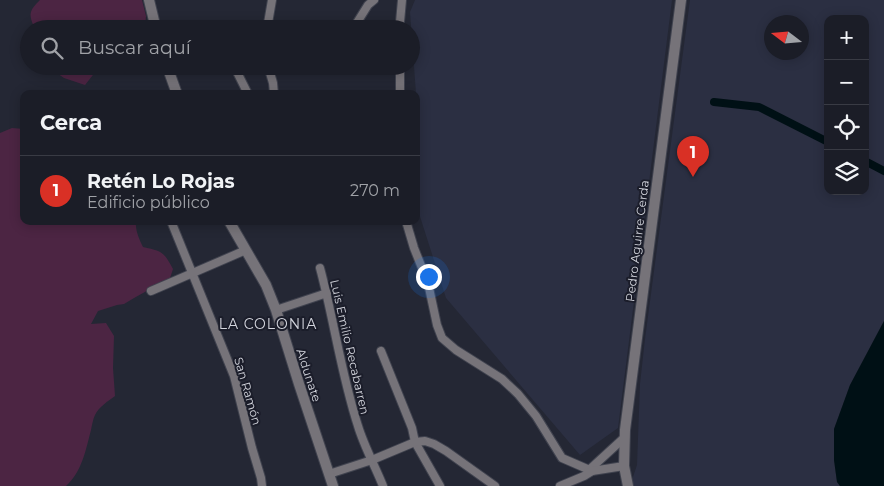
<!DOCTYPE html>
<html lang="es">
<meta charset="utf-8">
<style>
:root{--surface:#1b1d27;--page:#282a33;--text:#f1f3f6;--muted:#a0a2a7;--line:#393b44;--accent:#d93025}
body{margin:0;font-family:Montserrat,sans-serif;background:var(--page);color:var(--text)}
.controls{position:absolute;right:15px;top:15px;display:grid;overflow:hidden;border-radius:10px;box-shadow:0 2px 12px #0003}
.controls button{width:45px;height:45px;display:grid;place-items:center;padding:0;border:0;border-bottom:1px solid var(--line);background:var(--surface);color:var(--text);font:25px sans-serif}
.compass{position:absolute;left:764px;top:15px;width:45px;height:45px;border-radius:50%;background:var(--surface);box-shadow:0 2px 12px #0003;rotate:286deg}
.you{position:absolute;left:428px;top:276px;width:18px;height:18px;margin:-12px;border:4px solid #fff;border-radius:50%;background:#1a73e8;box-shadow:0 0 0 8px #1a73e833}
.badge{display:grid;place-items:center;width:32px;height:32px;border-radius:50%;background:var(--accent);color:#fff;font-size:16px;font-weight:700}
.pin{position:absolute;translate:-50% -41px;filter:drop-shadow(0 1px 2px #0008)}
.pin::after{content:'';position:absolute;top:26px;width:18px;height:15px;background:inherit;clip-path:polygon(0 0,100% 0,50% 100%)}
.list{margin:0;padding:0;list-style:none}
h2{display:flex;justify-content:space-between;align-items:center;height:65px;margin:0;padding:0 20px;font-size:21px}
h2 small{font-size:16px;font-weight:400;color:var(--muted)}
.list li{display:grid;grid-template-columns:32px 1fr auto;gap:15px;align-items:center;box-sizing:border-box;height:70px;padding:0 20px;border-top:1px solid var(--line)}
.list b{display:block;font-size:19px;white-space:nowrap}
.list p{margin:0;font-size:16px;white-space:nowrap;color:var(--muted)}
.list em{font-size:16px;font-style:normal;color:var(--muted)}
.icon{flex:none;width:28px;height:28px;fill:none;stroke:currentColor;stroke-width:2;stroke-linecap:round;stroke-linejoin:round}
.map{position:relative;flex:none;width:884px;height:486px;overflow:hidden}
.search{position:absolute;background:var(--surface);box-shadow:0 2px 12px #0003;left:20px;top:20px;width:400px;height:55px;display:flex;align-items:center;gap:12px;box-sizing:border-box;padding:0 18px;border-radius:28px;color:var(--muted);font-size:19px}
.panel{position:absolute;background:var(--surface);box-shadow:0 2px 12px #0003;left:20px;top:90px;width:400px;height:135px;border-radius:10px}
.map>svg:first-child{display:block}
.built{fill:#2b2f42;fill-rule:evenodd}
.green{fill:#4c2543}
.water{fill:#001015}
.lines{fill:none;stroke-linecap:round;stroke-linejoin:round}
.canal{stroke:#001015;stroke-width:8}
.minor-casing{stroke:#40434f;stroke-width:10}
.tertiary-casing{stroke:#40434f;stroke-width:12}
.minor{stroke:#767379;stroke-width:8}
.tertiary{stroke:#767379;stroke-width:10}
.labels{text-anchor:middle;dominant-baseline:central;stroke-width:4;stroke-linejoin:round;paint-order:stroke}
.street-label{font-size:12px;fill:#d3d5dd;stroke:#1b1d2a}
.neighbourhood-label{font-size:14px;letter-spacing:1px;fill:#d3d5dd;stroke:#1b1d2a}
</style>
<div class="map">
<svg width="884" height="486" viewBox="0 0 884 486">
<rect width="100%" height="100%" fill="#242734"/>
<!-- built -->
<g class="built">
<polygon points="415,0 672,0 618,428 580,455 446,298 416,204 416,168 420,148 410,12"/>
<path d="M690,0H884V321L850,385L834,429V460L837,482L840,486H630L637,465L640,384L645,339ZM828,19H865V191H828ZM772,22H802V52H772Z"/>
</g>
<!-- green -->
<g class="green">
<path d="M40,0H142L146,16L145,27L133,29H35C28,14 29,11 40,0Z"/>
<polygon points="47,66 100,66 85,85 64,78"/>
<path d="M12,128L24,129V221H136C135,230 139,239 143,247C162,251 164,252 173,269L170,278L134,298L124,304L117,305L98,311L91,324L106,323L114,336L113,368L115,396C108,401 99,407 95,415C93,419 92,425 91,430C86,449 82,472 66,486H0V133Z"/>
</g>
<!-- water -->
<polygon class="water" points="884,321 884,486 840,486 837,482 834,460 834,429 850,385"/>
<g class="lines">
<!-- canal -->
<g class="canal">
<polyline points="714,102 759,107 828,142"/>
<polyline points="865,161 884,171"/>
</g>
<!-- minor casing -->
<g class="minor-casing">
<g id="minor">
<polyline points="267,29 272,0"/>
<polyline points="353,29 368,5 374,0"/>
<polyline points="400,29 400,22 402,0"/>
<polyline points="234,66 248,94"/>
<polyline points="268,66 273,83 274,94"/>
<polyline points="400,94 400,66"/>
<polyline points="171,221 234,376 252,448 261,478 262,486"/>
<polyline points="406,221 414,248 428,283 437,325 442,338 456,350 502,379 518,394 536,416 562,458 592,471"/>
<path d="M320,268C334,320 341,374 358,426C364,446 375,466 383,486"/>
<polyline points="151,291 246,250"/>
<polyline points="276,310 327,293"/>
<polyline points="381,351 412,428 415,442 440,486"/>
<polyline points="589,470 625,437"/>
<polyline points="329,474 372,460 415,442 425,441 434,444 446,451 495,486"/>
<polyline points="560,486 584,476 592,471 624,466"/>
</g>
</g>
<!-- tertiary casing -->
<g class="tertiary-casing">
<g id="tertiary">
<polyline points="149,0 156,29"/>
<polyline points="167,66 177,94"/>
<polyline points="229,221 266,285 276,310 299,384 333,486"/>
<polyline points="628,486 624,466 625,430 681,0"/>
</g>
</g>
<!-- minor -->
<use href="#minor" class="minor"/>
<!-- tertiary -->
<use href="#tertiary" class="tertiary"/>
</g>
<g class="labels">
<!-- street labels -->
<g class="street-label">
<text transform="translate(637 241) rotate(-83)">Pedro Aguirre Cerda</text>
<text transform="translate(350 347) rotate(77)">Luis Emilio Recabarren</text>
<text transform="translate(309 375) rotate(72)">Aldunate</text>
<text transform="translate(248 391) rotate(74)">San Ramón</text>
</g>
<!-- neighbourhood labels -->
<g class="neighbourhood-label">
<text x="268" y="324">LA COLONIA</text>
</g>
</g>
</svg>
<div class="controls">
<button>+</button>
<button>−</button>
<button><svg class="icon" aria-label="locate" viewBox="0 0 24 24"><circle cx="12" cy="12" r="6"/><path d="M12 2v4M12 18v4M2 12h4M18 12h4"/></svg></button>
<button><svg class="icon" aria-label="layers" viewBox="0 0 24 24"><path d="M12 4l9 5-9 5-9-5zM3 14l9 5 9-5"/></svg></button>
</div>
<svg class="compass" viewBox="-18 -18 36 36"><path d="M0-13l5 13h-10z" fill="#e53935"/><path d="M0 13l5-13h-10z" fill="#a0a2a7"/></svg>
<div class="you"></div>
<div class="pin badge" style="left:693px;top:177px">1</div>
<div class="search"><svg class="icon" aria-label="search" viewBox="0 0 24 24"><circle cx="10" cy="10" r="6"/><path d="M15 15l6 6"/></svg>Buscar aquí</div>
<section class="panel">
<h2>Cerca<small></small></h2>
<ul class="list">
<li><span class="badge">1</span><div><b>Retén Lo Rojas</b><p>Edificio público</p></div><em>270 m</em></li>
</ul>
</section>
</div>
